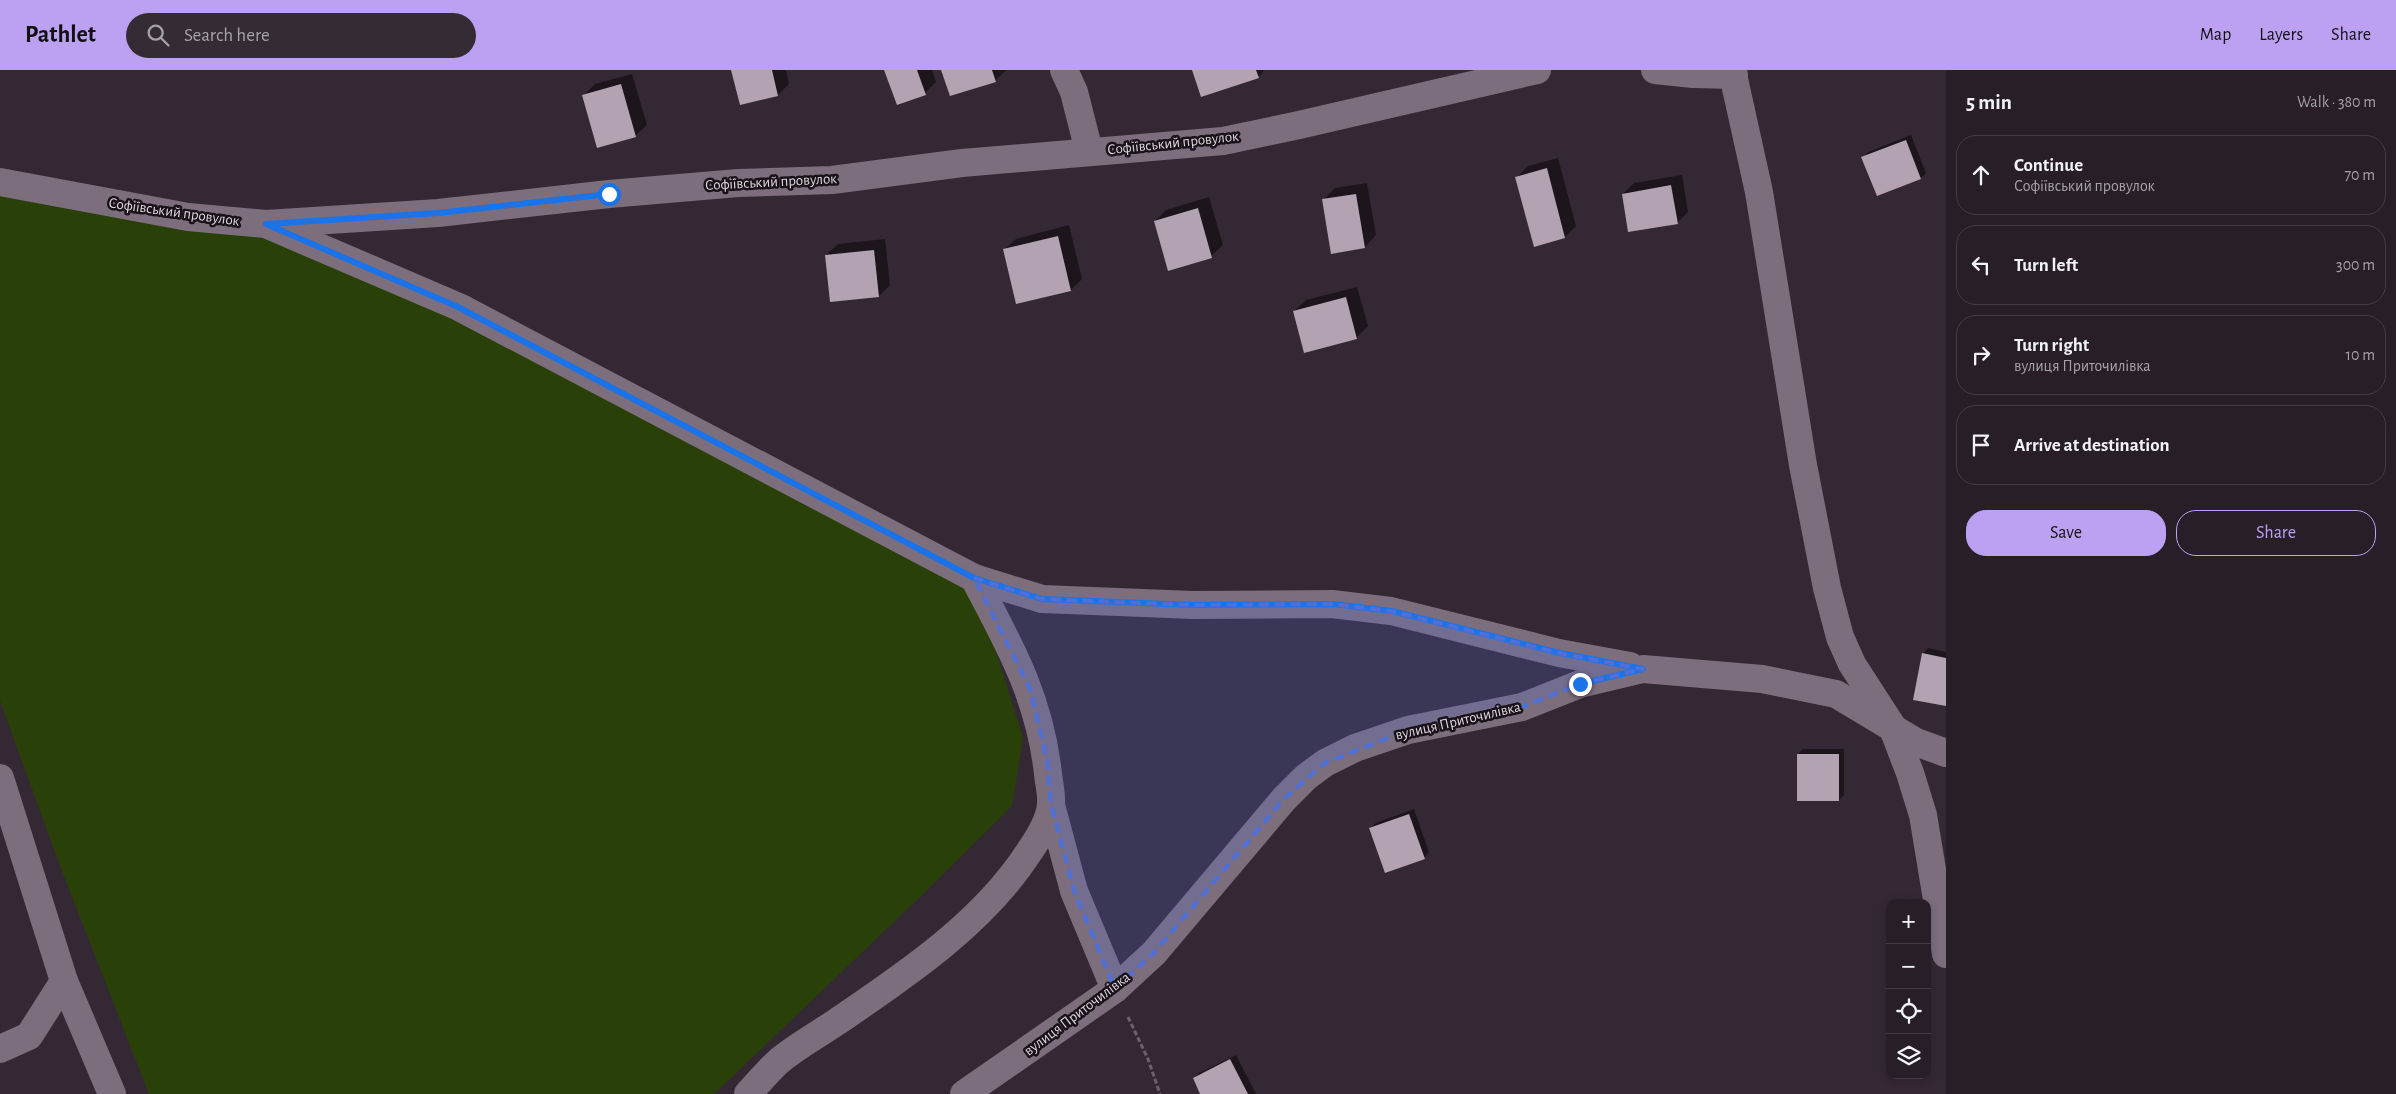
<!DOCTYPE html>
<meta charset="utf-8">
<style>
:root{--surface:#281e28;--page:#342b34;--text:#f1f3f6;--muted:#a5a2a8;--line:#443c45;--accent:#bca0f2}
body{margin:0;font-family:"Alegreya Sans",sans-serif;background:var(--page);color:var(--text)}
.controls{position:absolute;right:15px;bottom:15px;display:grid;overflow:hidden;border-radius:10px;box-shadow:0 2px 8px #0003}
.controls button{width:45px;height:45px;display:grid;place-items:center;padding:0;border:0;border-bottom:1px solid var(--line);background:var(--surface);color:var(--text);font:25px sans-serif}
.stop{position:absolute;width:15px;height:15px;margin:-11px;border:4px solid #1a73e8;border-radius:50%;background:#fff}
.stop.end{background:#1a73e8;border-color:#fff;box-shadow:0 1px 5px #0008}
.list{margin:0;padding:0;list-style:none}
h2{display:flex;justify-content:space-between;align-items:center;height:65px;margin:0;padding:0 20px;font-size:21px}
h2 small{font-size:16px;font-weight:400;color:var(--muted)}
.list li{display:grid;grid-template-columns:32px 1fr auto;gap:15px;align-items:center;box-sizing:border-box;height:80px;margin:0 10px 10px;padding:0 10px;border:1px solid var(--line);border-radius:20px}
.list b{display:block;font-size:19px;white-space:nowrap}
.list p{margin:0;font-size:16px;white-space:nowrap;color:var(--muted)}
.list em{font-size:16px;font-style:normal;color:var(--muted)}
.actions{display:flex;gap:10px;padding:15px 20px}
.actions a{flex:1;padding:11px 0;border:1px solid var(--accent);border-radius:20px;text-align:center;font-size:18px;color:var(--accent)}
.actions .main{background:var(--accent);color:#111}
.icon{flex:none;width:28px;height:28px;fill:none;stroke:currentColor;stroke-width:2;stroke-linecap:round;stroke-linejoin:round}
.map{position:relative;flex:none;width:1946px;height:1024px;overflow:hidden}
header{display:flex;align-items:center;gap:30px;box-sizing:border-box;height:70px;padding:0 25px;background:var(--accent);color:#111}
header strong{font-size:24px}
nav{display:flex;gap:28px;margin-inline-start:auto;font-size:18px}
.search{width:350px;height:45px;background:var(--page);display:flex;align-items:center;gap:12px;box-sizing:border-box;padding:0 18px;border-radius:28px;color:var(--muted);font-size:19px}
main{display:flex}
aside{flex:1;background:var(--surface)}
.map>svg:first-child{display:block}
.green{fill:#294008}
.shadow{fill:#0007}
.building{fill:#b3a2b1}
.lines{fill:none;stroke-linecap:round;stroke-linejoin:round}
.path{stroke:#6c606c;stroke-width:3;stroke-dasharray:5 2.5;stroke-linecap:butt}
.minor{stroke:#7c6e7c;stroke-width:28}
.route{stroke:#1a73e8;stroke-width:6}
.marked{fill:#4e70da;fill-opacity:0.2;stroke:#4e70da;stroke-width:4;stroke-dasharray:10 6;stroke-linejoin:round}
.labels{text-anchor:middle;dominant-baseline:central;stroke-width:5;stroke-linejoin:round;paint-order:stroke}
.street-label{font-size:15px;fill:#dfd7df;stroke:#191319}
</style>
<header>
<strong>Pathlet</strong>
<div class="search"><svg class="icon" aria-label="search" viewBox="0 0 24 24"><circle cx="10" cy="10" r="6"/><path d="M15 15l6 6"/></svg>Search here</div>
<nav><a>Map</a><a>Layers</a><a>Share</a></nav>
</header>
<main>
<div class="map">
<svg width="1946" height="1024" viewBox="0 0 1946 1024">
<rect width="100%" height="100%" fill="#352835"/>
<!-- green -->
<polygon class="green" points="0,106 276,145 944,495 983,540 1023,668 1012,736 919,828 714,1024 149,1024 60,796 0,631"/>
<!-- shadow -->
<g class="shadow">
<polygon points="732,0 786,0 789,14 778,25"/>
<polygon points="885,0 932,0 936,12 925,23"/>
<polygon points="943,0 1006,0 995,11"/>
<polygon points="1193,0 1263,0 1263,2 1258,7"/>
<polygon points="632,4 647,55 635,66 584,25 595,14"/>
<polygon points="1911,65 1926,103 1921,108 1878,125 1863,88 1868,82"/>
<polygon points="1558,88 1576,156 1565,167 1517,107 1528,96"/>
<polygon points="1682,105 1688,142 1677,153 1623,124 1634,113"/>
<polygon points="1367,113 1376,165 1365,177 1324,129 1335,118"/>
<polygon points="1209,127 1223,175 1211,186 1155,151 1166,140"/>
<polygon points="1069,155 1082,209 1071,220 1004,180 1016,169"/>
<polygon points="885,169 890,215 879,226 826,185 838,174"/>
<polygon points="1357,217 1368,256 1356,268 1294,241 1306,230"/>
<polygon points="1928,578 1946,582 1946,635 1923,584"/>
<polygon points="1803,679 1844,679 1844,725 1839,730 1798,684"/>
<polygon points="1414,739 1429,782 1424,788 1370,758 1376,753"/>
<polygon points="1236,985 1256,1024 1202,1024 1194,1008 1199,1003"/>
</g>
<!-- building -->
<g class="building">
<polygon points="731,0 772,0 778,26 740,35"/>
<polygon points="884,0 917,0 926,25 897,35"/>
<polygon points="941,0 992,0 996,12 950,26"/>
<polygon points="1192,0 1256,0 1259,8 1201,27"/>
<polygon points="621,14 636,67 597,78 582,25"/>
<polygon points="1906,70 1921,109 1877,126 1861,87"/>
<polygon points="1547,98 1565,168 1534,177 1515,107"/>
<polygon points="1671,115 1678,154 1628,162 1622,124"/>
<polygon points="1356,124 1365,178 1331,184 1322,129"/>
<polygon points="1198,138 1212,188 1168,201 1154,151"/>
<polygon points="1058,166 1071,221 1016,234 1003,179"/>
<polygon points="874,180 879,227 830,232 825,185"/>
<polygon points="1346,227 1357,269 1304,283 1293,241"/>
<polygon points="1922,583 1946,588 1946,636 1913,630"/>
<rect x="1797" y="684" width="42" height="47"/>
<polygon points="1409,744 1425,789 1385,803 1369,758"/>
<polygon points="1230,989 1248,1024 1200,1024 1193,1008"/>
</g>
<g class="lines">
<!-- path -->
<polyline class="path" points="1128,947 1148,989 1160,1024"/>
<!-- minor -->
<g class="minor">
<polyline points="1064,0 1074,22 1089,81"/>
<polyline points="1655,0 1693,4 1734,5"/>
<polyline points="1732,0 1759,122 1803,395 1827,518 1840,567 1852,594 1892,656 1910,703 1923,745 1946,884"/>
<polyline points="0,112 188,147 266,154 438,143 609,124 738,113 832,110 962,93 1223,71 1299,55 1537,0"/>
<path d="M270,156L459,237L974,508C1009,574 1040,628 1048,704C1049,714 1052,725 1051,734C1050,750 1038,769 1029,782C983,853 907,904 838,951C819,964 797,976 779,991C768,1001 758,1013 748,1024"/>
<polyline points="974,508 1042,529 1193,535 1332,534 1391,541 1559,583 1630,596"/>
<polyline points="0,708 64,911 112,1024"/>
<polyline points="1051,735 1074,821 1115,919"/>
<polyline points="0,979 29,966 64,911"/>
<polyline points="964,1024 1115,919 1154,883 1284,729 1306,707 1325,693 1355,678 1408,660 1522,637 1580,614 1643,599 1762,609 1836,624 1916,672 1946,683"/>
</g>
</g>
<g class="lines">
<!-- route -->
<polyline class="route" points="609,124 438,143 266,154 458,237 974,508 1042,529 1193,535 1332,534 1392,541 1560,583 1643,599 1580,614"/>
</g>
<!-- marked area -->
<path class="marked" d="M974,508L1042,529L1193,535L1332,534L1391,541L1559,583L1643,599L1580,614L1522,637L1408,660L1325,693L1284,729L1154,883L1115,919L1074,821L1051,735L1047,691L1030,619Z"/>
<g class="labels">
<!-- street labels -->
<g class="street-label">
<text transform="translate(1173 73) rotate(-6)">Софіївський провулок</text>
<text transform="translate(771 112) rotate(-3)">Софіївський провулок</text>
<text transform="translate(174 142) rotate(8)">Софіївський провулок</text>
<text transform="translate(1458 651) rotate(-13)">вулиця Приточилівка</text>
<text transform="translate(1077 944) rotate(-37)">вулиця Приточилівка</text>
</g>
</g>
</svg>
<div class="controls">
<button>+</button>
<button>−</button>
<button><svg class="icon" aria-label="locate" viewBox="0 0 24 24"><circle cx="12" cy="12" r="6"/><path d="M12 2v4M12 18v4M2 12h4M18 12h4"/></svg></button>
<button><svg class="icon" aria-label="layers" viewBox="0 0 24 24"><path d="M12 4l9 5-9 5-9-5zM3 14l9 5 9-5"/></svg></button>
</div>
<div class="stop" style="left:609px;top:124px"></div>
<div class="stop end" style="left:1580px;top:614px"></div>
</div>
<aside>
<h2>5 min<small>Walk · 380 m</small></h2>
<ul class="list">
<li><svg class="icon" aria-label="ahead" viewBox="0 0 24 24"><path d="M12 20V5M6 11l6-6 6 6"/></svg><div><b>Continue</b><p>Софіївський провулок</p></div><em>70 m</em></li>
<li><svg class="icon" aria-label="left" viewBox="0 0 24 24"><path d="M17 20v-9H6M10 6l-5 5 5 5"/></svg><div><b>Turn left</b></div><em>300 m</em></li>
<li><svg class="icon" aria-label="right" viewBox="0 0 24 24"><path d="M7 20v-9h11M14 6l5 5-5 5"/></svg><div><b>Turn right</b><p>вулиця Приточилівка</p></div><em>10 m</em></li>
<li><svg class="icon" aria-label="arrive" viewBox="0 0 24 24"><path d="M6 21V4h12l-3 4 3 4H6"/></svg><div><b>Arrive at destination</b></div></li>
</ul>
<div class="actions"><a class="main">Save</a><a>Share</a></div>
</aside>
</main>
